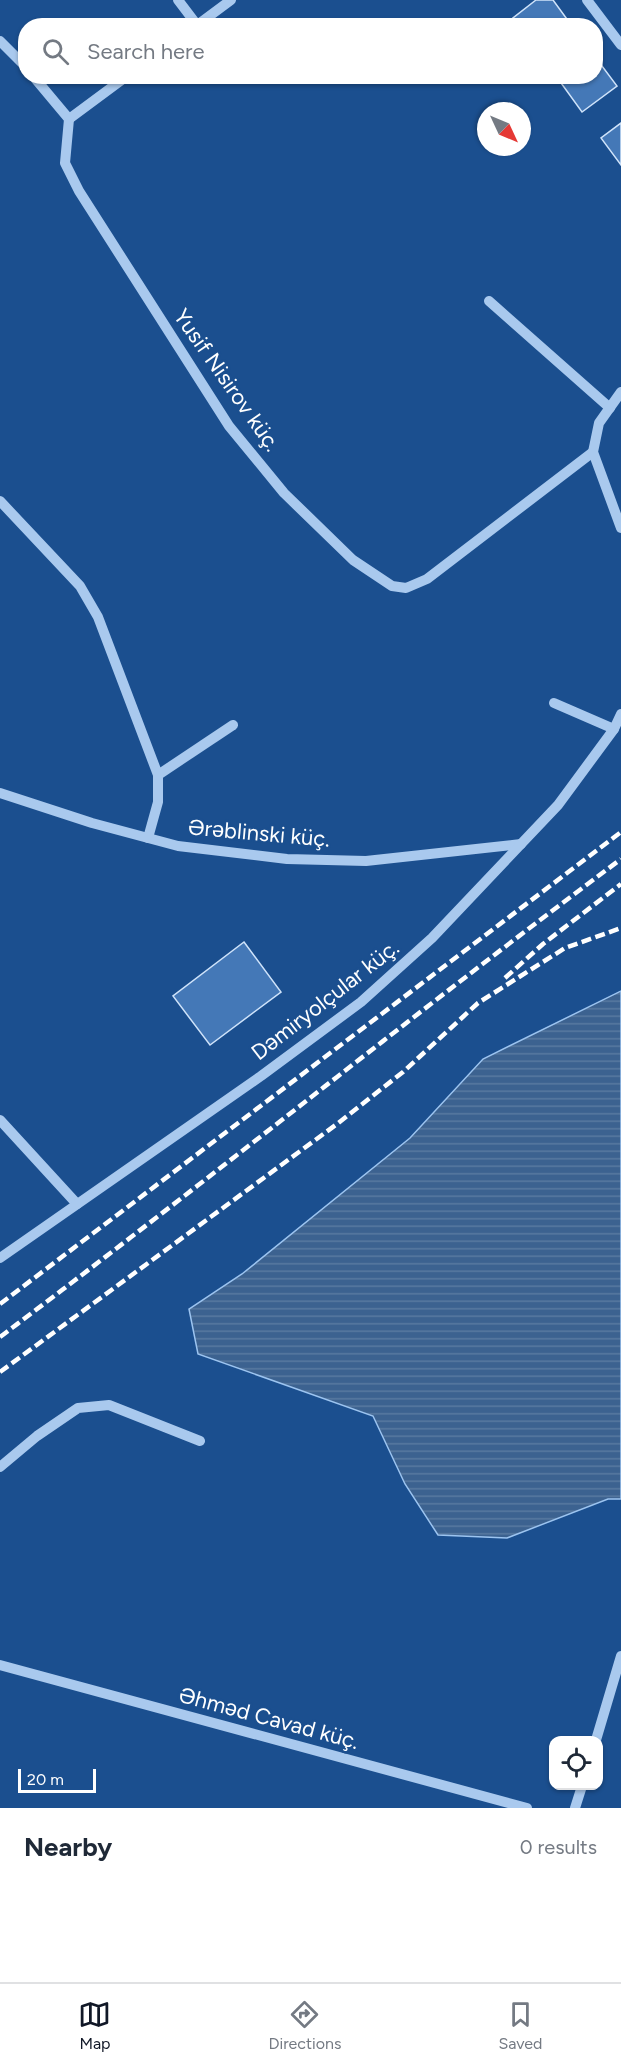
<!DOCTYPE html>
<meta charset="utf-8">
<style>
:root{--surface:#fff;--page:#f6f6f7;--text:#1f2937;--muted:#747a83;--line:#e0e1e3;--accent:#111827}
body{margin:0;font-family:Figtree,sans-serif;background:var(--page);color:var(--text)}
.controls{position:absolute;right:18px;bottom:18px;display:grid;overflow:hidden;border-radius:12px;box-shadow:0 2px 4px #0004}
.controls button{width:54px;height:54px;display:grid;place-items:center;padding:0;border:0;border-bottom:2px solid var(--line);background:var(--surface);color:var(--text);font:30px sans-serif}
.compass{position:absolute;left:477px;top:102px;width:54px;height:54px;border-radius:50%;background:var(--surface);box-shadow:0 2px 4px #0004;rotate:134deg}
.scale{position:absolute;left:18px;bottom:15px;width:78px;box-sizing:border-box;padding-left:6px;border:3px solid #fff;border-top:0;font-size:16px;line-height:21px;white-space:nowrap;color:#fff;-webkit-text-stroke:4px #1b4f8f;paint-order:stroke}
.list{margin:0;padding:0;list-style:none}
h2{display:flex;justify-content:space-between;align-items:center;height:78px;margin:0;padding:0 24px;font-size:26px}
h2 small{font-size:20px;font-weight:400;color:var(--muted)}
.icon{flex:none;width:33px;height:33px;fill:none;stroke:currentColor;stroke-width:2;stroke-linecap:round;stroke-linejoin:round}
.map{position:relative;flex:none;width:621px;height:1808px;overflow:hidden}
.search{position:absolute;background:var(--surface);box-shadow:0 2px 4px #0004;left:18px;right:18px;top:18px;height:66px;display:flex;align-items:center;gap:15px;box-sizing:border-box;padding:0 21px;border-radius:24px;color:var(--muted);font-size:22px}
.sheet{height:174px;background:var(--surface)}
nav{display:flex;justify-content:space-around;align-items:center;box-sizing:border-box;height:84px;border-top:2px solid var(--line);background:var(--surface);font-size:16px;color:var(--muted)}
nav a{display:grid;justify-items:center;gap:3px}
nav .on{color:var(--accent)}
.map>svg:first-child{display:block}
.water{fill:url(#water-rules);stroke:#9cc4f0;stroke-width:1.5}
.building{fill:#4478b7;stroke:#cfe3fa;stroke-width:1.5}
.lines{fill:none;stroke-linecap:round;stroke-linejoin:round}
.minor{stroke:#a9c9ee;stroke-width:10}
.rail{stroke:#fff;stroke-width:4.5;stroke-dasharray:10 4.5;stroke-linecap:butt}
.labels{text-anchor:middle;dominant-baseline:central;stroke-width:5;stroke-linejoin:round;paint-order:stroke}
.street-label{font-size:22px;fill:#fff;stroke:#1b4f8f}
</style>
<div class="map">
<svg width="621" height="1808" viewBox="0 0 621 1808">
<defs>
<pattern id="water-rules" width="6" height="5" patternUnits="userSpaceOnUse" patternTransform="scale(1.5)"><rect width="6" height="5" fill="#3c6290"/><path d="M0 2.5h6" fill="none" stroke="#597aa1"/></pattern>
</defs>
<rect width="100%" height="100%" fill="#1b4f8f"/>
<!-- water -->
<polygon class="water" points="621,991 621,1499 608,1499 507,1538 438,1535 405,1484 373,1416 198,1354 189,1309 242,1274 410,1138 483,1059"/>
<!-- building -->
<g class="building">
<polygon points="536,0 553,0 572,26 519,26 513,18"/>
<polygon points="596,58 617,86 582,112 556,76 596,76"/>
<polygon points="621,123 621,165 601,138"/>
<polygon points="244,942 281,992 210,1045 173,996"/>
</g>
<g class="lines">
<!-- minor -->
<g class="minor">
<polyline points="178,0 197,25"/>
<polyline points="587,0 621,45"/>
<polyline points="196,26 231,0"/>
<polyline points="0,41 26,67"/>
<polyline points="33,76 69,119 65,163 79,191 229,426 284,493 353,560 392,586 406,588 427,579 593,452"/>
<polyline points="69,119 127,76"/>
<polyline points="489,301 610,408"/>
<polyline points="621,392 599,423 593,452 621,528"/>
<polyline points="0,501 80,586 98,617 158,775 158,802 148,838"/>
<polyline points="554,703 614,729"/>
<polyline points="158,775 233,725"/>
<polyline points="0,793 92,823 178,846 287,859 366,861 521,844"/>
<polyline points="0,1120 77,1204"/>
<polyline points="0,1258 261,1076 361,1002 432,938 558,805 614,729 621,714"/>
<polyline points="0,1467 37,1436 78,1408 109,1405 200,1441"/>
<polyline points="0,1665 527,1808"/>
<polyline points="596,1740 621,1656"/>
<polyline points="575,1808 582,1786"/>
</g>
<!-- rail -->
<g class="rail">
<polyline points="505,978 543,944 621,884"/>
<polyline points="0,1304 621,832"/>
<path d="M0,1337C209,1180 412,1015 621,859"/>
<polyline points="0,1372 337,1124 403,1072 478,1003 565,948 621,928"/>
</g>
</g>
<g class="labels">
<!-- street labels -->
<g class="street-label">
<text transform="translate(227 380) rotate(55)">Yusif Nisirov küç.</text>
<text transform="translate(259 833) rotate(5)">Ərəblinski küç.</text>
<text transform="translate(325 1000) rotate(-38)">Dəmiryolçular küç.</text>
<text transform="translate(269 1718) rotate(15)">Əhməd Cavad küç.</text>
</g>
</g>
</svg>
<div class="controls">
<button><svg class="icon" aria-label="locate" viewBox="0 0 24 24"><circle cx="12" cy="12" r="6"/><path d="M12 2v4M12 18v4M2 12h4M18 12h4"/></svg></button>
</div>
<svg class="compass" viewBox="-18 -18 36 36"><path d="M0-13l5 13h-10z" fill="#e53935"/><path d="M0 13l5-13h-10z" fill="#747a83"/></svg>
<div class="scale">20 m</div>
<div class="search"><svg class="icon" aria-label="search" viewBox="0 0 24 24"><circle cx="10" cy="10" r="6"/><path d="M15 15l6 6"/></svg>Search here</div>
</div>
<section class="sheet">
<h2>Nearby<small>0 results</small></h2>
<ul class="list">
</ul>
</section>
<nav>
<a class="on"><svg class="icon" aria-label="map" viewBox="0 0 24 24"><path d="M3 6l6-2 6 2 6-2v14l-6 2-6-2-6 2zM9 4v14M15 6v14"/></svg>Map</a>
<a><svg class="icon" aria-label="directions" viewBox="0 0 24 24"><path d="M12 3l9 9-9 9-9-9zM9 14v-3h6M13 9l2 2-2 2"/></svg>Directions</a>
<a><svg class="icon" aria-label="saved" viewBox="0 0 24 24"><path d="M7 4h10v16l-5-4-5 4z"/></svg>Saved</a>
</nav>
